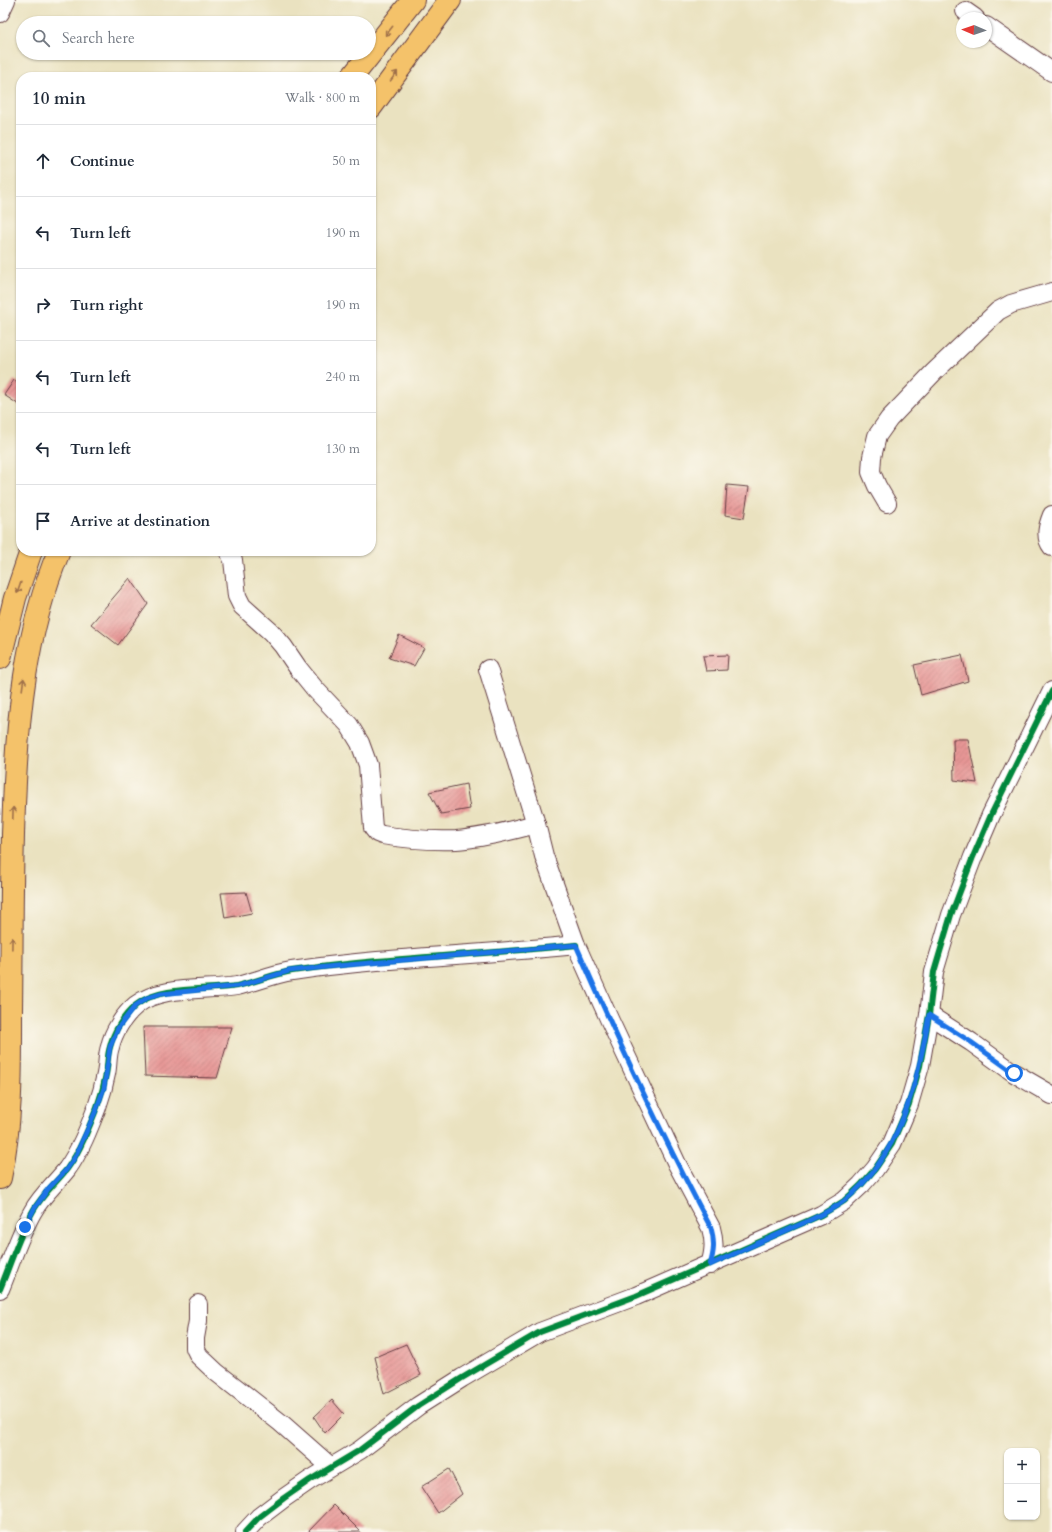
<!DOCTYPE html>
<meta charset="utf-8">
<style>
:root{--surface:#fff;--page:#f6f6f7;--text:#1f2937;--muted:#747a83;--line:#e0e1e3}
body{margin:0;font-family:Cardo,serif;background:var(--page);color:var(--text)}
.controls{position:absolute;right:12px;bottom:12px;display:grid;overflow:hidden;border-radius:8px;box-shadow:0 1px 3px #0004}
.controls button{width:36px;height:36px;display:grid;place-items:center;padding:0;border:0;border-bottom:1px solid var(--line);background:var(--surface);color:var(--text);font:20px sans-serif}
.compass{position:absolute;left:956px;top:12px;width:36px;height:36px;border-radius:50%;background:var(--surface);box-shadow:0 1px 3px #0004;rotate:272deg}
.stop{position:absolute;width:12px;height:12px;margin:-9px;border:3px solid #1a73e8;border-radius:50%;background:#fff}
.stop.end{background:#1a73e8;border-color:#fff;box-shadow:0 1px 4px #0008}
.list{margin:0;padding:0;list-style:none}
h2{display:flex;justify-content:space-between;align-items:center;height:52px;margin:0;padding:0 16px;font-size:17px}
h2 small{font-size:13px;font-weight:400;color:var(--muted)}
.list li{display:grid;grid-template-columns:26px 1fr auto;gap:12px;align-items:center;box-sizing:border-box;height:72px;padding:0 16px;border-top:1px solid var(--line)}
.list b{display:block;font-size:15px;white-space:nowrap}
.list em{font-size:13px;font-style:normal;color:var(--muted)}
.icon{flex:none;width:22px;height:22px;fill:none;stroke:currentColor;stroke-width:2;stroke-linecap:round;stroke-linejoin:round}
.map{position:relative;flex:none;width:1052px;height:1532px;overflow:hidden}
.search{position:absolute;background:var(--surface);box-shadow:0 1px 3px #0004;left:16px;top:16px;width:360px;height:44px;display:flex;align-items:center;gap:10px;box-sizing:border-box;padding:0 14px;border-radius:22px;color:var(--muted);font-size:15px}
.panel{position:absolute;background:var(--surface);box-shadow:0 1px 3px #0004;left:16px;top:72px;width:360px;height:484px;border-radius:16px}
.map>svg:first-child{display:block}
.building{fill:url(#building-hatch)}
.lines{fill:none;stroke-linecap:round;stroke-linejoin:round}
.minor-casing{stroke:#623c41;stroke-width:20}
.major-casing{stroke:#623c41;stroke-width:24}
.minor{stroke:#fff;stroke-width:18}
.major{stroke:#f4c26a;stroke-width:22}
.cycleway-casing{stroke:#fbf7ec;stroke-width:8}
.cycleway{stroke:#00873e;stroke-width:6}
.oneway{stroke:#9f704a}
.route{stroke:#1a73e8;stroke-width:5}
</style>
<div class="map">
<svg width="1052" height="1532" viewBox="0 0 1052 1532">
<defs>
<pattern id="building-hatch" width="6" height="6" patternUnits="userSpaceOnUse"><rect width="6" height="6" fill="#e79695"/><path d="M-1 1l2-2M0 6l6-6M5 7l2-2" fill="none" stroke="#bd7a7a"/></pattern>
</defs>
<rect width="100%" height="100%" fill="#fbf7ec"/>
<filter id="ink" filterUnits="userSpaceOnUse"><feTurbulence type="fractalNoise" baseFrequency=".025" numOctaves="2"/><feDisplacementMap in="SourceGraphic" scale="8" xChannelSelector="R" yChannelSelector="G"/><feConvolveMatrix kernelMatrix="1 2 1 2 8 2 1 2 1" color-interpolation-filters="sRGB"/></filter>
<filter id="wash" filterUnits="userSpaceOnUse"><feTurbulence type="fractalNoise" baseFrequency=".012" numOctaves="4" result="noise"/><feDisplacementMap in="SourceGraphic" scale="16" xChannelSelector="R" yChannelSelector="G"/><feGaussianBlur stdDeviation="0.9" result="paint"/><feColorMatrix in="noise" values="0 0 0 0 0 0 0 0 0 0 0 0 0 0 0 0 0 1.4 0 .05"/><feComposite in="paint" operator="in"/></filter>
<g filter="url(#wash)">
<rect width="100%" height="100%" fill="#eae2c0"/>
<g id="blocks">
<!-- building -->
<g class="building">
<polygon points="14,380 21,384 21,406 4,395"/>
<polygon points="727,485 749,487 744,518 725,515"/>
<polygon points="130,578 148,604 118,645 91,624"/>
<polygon points="399,635 424,648 414,666 389,658"/>
<polygon points="728,655 727,670 706,671 703,656"/>
<polygon points="962,655 968,681 921,695 914,665"/>
<polygon points="953,739 968,739 977,783 954,780"/>
<polygon points="466,784 470,809 441,814 429,792"/>
<polygon points="246,892 252,913 225,918 221,893"/>
<polygon points="143,1027 232,1027 217,1078 145,1076"/>
<polygon points="406,1344 421,1375 384,1394 375,1357"/>
<polygon points="332,1400 344,1414 325,1433 314,1417"/>
<polygon points="449,1469 462,1494 438,1513 421,1487"/>
<polygon points="334,1505 361,1532 308,1532"/>
</g>
</g>
</g>
<g filter="url(#ink)">
<use href="#blocks" fill-opacity="0" stroke="#623c41" stroke-width="1"/>
<g class="lines">
<!-- minor casing -->
<g class="minor-casing">
<g id="minor">
<polyline points="965,11 975,18"/>
<polyline points="0,13 6,0"/>
<polyline points="986,26 1052,72"/>
<polyline points="887,503 877,486 871,472 872,457 877,436 889,419 934,372 998,311 1011,304 1052,292"/>
<path d="M1052,515C1048,525 1044,537 1052,547"/>
<path d="M229,551L233,560L237,596L242,606L271,632L283,646L298,668L315,689L349,725L360,743L368,765L373,828L377,833L382,835C406,839 431,841 456,840C483,838 510,831 536,824"/>
<path d="M488,669L536,824L544,856L576,945L610,1021L677,1164L711,1228C715,1242 714,1252 710,1265"/>
<polyline points="929,1015 971,1042 1014,1073 1052,1095"/>
<path d="M0,1289C11,1263 19,1235 33,1211C42,1195 56,1183 67,1169C80,1151 89,1128 97,1107C101,1096 104,1085 106,1074C108,1065 107,1055 110,1047C113,1032 124,1015 136,1005C161,985 206,991 237,986C255,982 273,974 292,971C386,957 481,955 576,945"/>
<polyline points="198,1304 198,1321 195,1338 195,1348 199,1356 216,1372 281,1423 331,1467"/>
<polyline points="245,1532 259,1517 284,1498 310,1480 360,1450 418,1406 462,1378 540,1332 636,1296 821,1215 844,1201 861,1185 875,1169 892,1144 909,1104 920,1066 929,1015 934,972 951,915 973,857 991,815 1052,691"/>
</g>
</g>
<!-- major casing -->
<g class="major-casing">
<g id="major">
<polyline points="352,77 413,0"/>
<polyline points="371,107 450,0"/>
<polyline points="0,658 15,598 31,551"/>
<path d="M0,1178C12,1123 11,1065 11,1010C12,942 11,874 14,806C17,719 25,633 59,551"/>
</g>
</g>
<!-- minor -->
<use href="#minor" class="minor"/>
<!-- major -->
<use href="#major" class="major"/>
<!-- cycleway casing -->
<g class="cycleway-casing">
<g id="cycleway">
<path d="M0,1289C11,1263 19,1235 33,1211C42,1195 56,1183 67,1169C80,1151 89,1128 97,1107C101,1096 104,1085 106,1074C108,1065 107,1055 110,1047C113,1032 124,1015 136,1005C161,985 206,991 237,986C255,982 273,974 292,971C386,957 481,955 576,945"/>
<polyline points="245,1532 259,1517 284,1498 310,1480 360,1450 418,1406 462,1378 540,1332 636,1296 821,1215 844,1201 861,1185 875,1169 892,1144 909,1104 920,1066 929,1015 934,972 951,915 973,857 991,815 1052,691"/>
</g>
</g>
<!-- cycleway -->
<use href="#cycleway" class="cycleway"/>
</g>
<!-- one-way arrows -->
<defs><path id="oneway-shaft" d="M-6 0H5M1.5-3L5.5 0L1.5 3" fill="none" stroke-width="1.6" stroke-linecap="round" stroke-linejoin="round"/></defs>
<g class="oneway">
<use href="#oneway-shaft" transform="translate(389 31) rotate(128)"/>
<use href="#oneway-shaft" transform="translate(394 76) rotate(-54)"/>
<use href="#oneway-shaft" transform="translate(19 588) rotate(109)"/>
<use href="#oneway-shaft" transform="translate(23 684) rotate(-82)"/>
<use href="#oneway-shaft" transform="translate(13 813) rotate(-88)"/>
<use href="#oneway-shaft" transform="translate(12 943) rotate(-89)"/>
</g>
</g>
<g class="lines" filter="url(#ink)">
<!-- route -->
<path class="route" d="M25,1227L34,1209L48,1189L66,1170L75,1157L97,1108L104,1088L110,1047L118,1028L135,1006L147,998L161,994L238,986L289,971L336,966L576,945C618,1041 662,1136 711,1228C715,1242 714,1252 710,1265C736,1253 763,1241 790,1229C808,1221 828,1213 844,1201C900,1157 918,1082 929,1015L971,1042L1014,1073"/>
</g>
</svg>
<div class="controls">
<button>+</button>
<button>−</button>
</div>
<svg class="compass" viewBox="-18 -18 36 36"><path d="M0-13l5 13h-10z" fill="#e53935"/><path d="M0 13l5-13h-10z" fill="#747a83"/></svg>
<div class="stop" style="left:1014px;top:1073px"></div>
<div class="stop end" style="left:25px;top:1227px"></div>
<div class="search"><svg class="icon" aria-label="search" viewBox="0 0 24 24"><circle cx="10" cy="10" r="6"/><path d="M15 15l6 6"/></svg>Search here</div>
<section class="panel">
<h2>10 min<small>Walk · 800 m</small></h2>
<ul class="list">
<li><svg class="icon" aria-label="ahead" viewBox="0 0 24 24"><path d="M12 20V5M6 11l6-6 6 6"/></svg><div><b>Continue</b></div><em>50 m</em></li>
<li><svg class="icon" aria-label="left" viewBox="0 0 24 24"><path d="M17 20v-9H6M10 6l-5 5 5 5"/></svg><div><b>Turn left</b></div><em>190 m</em></li>
<li><svg class="icon" aria-label="right" viewBox="0 0 24 24"><path d="M7 20v-9h11M14 6l5 5-5 5"/></svg><div><b>Turn right</b></div><em>190 m</em></li>
<li><svg class="icon" aria-label="left" viewBox="0 0 24 24"><path d="M17 20v-9H6M10 6l-5 5 5 5"/></svg><div><b>Turn left</b></div><em>240 m</em></li>
<li><svg class="icon" aria-label="left" viewBox="0 0 24 24"><path d="M17 20v-9H6M10 6l-5 5 5 5"/></svg><div><b>Turn left</b></div><em>130 m</em></li>
<li><svg class="icon" aria-label="arrive" viewBox="0 0 24 24"><path d="M6 21V4h12l-3 4 3 4H6"/></svg><div><b>Arrive at destination</b></div></li>
</ul>
</section>
</div>
